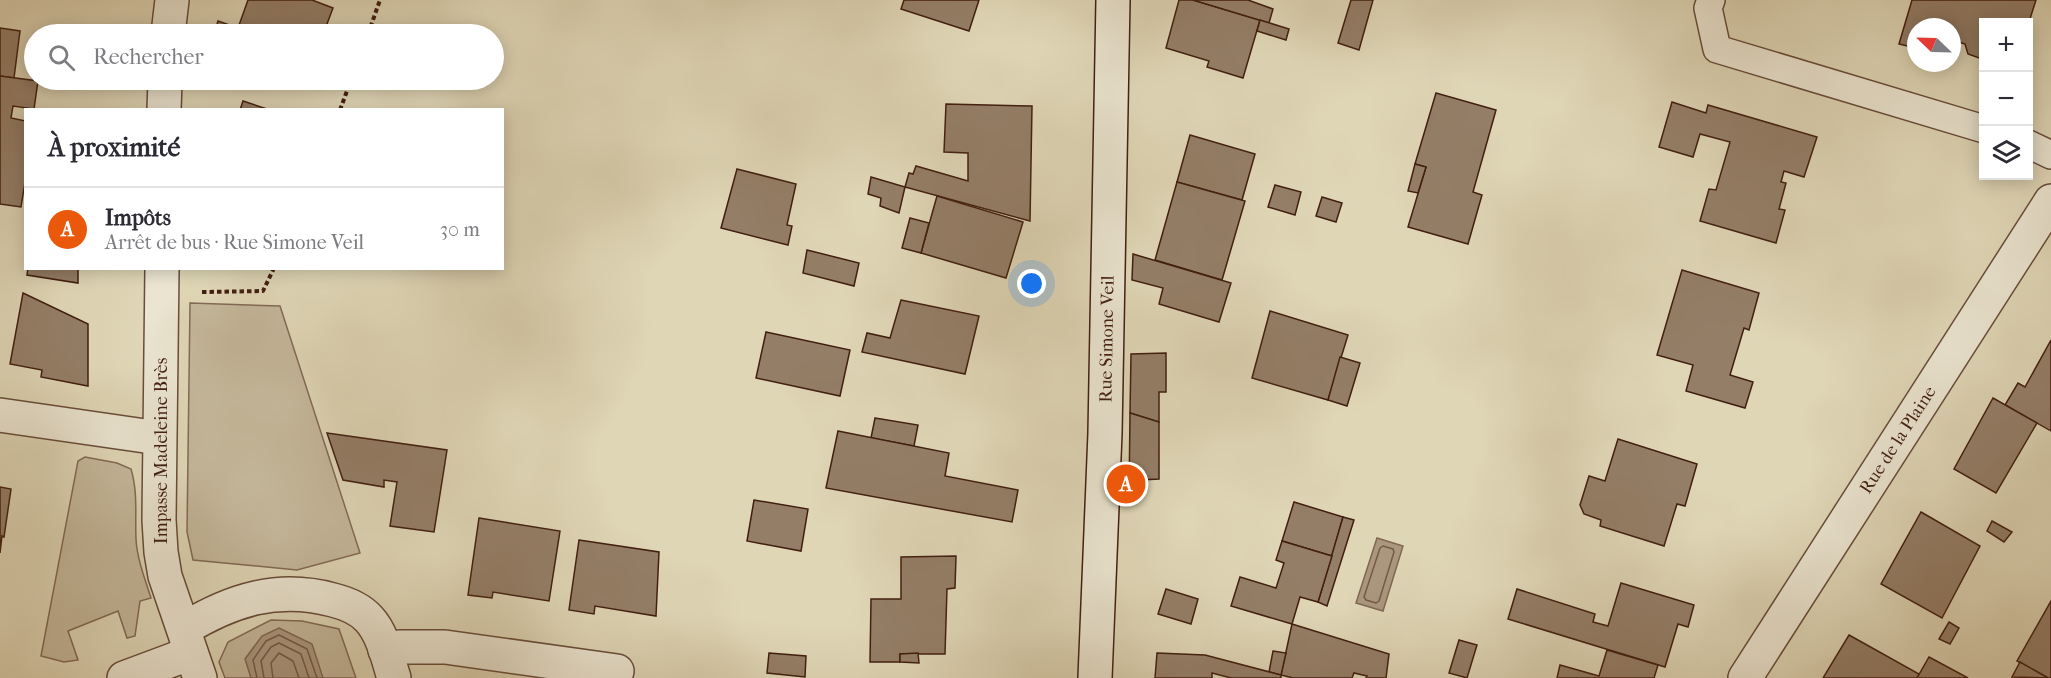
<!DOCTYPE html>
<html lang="fr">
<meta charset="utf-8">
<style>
:root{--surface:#fff;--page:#f7f7f7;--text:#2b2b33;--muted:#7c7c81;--line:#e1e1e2;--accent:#ea580c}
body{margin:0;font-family:"IM FELL French Canon",serif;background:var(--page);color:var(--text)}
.controls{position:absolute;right:18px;top:18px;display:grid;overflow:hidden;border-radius:0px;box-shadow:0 3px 15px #0003}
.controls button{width:54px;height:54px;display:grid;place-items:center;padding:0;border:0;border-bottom:2px solid var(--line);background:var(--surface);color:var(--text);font:30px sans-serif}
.compass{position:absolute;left:1907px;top:18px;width:54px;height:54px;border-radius:50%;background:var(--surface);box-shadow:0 3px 15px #0003;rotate:293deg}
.you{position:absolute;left:1032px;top:284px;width:21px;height:21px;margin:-15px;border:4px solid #fff;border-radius:50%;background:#1a73e8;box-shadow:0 0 0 9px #1a73e833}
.badge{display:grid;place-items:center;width:39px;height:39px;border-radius:50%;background:var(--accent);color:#fff;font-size:20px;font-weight:700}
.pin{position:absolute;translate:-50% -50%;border:3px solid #fff;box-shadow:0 2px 6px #0006}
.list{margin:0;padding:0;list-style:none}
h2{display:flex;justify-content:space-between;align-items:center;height:78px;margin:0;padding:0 24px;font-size:26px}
h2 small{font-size:20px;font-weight:400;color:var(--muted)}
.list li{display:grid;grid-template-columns:39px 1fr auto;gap:18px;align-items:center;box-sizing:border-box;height:84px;padding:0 24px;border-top:2px solid var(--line)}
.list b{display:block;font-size:22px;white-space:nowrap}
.list p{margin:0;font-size:20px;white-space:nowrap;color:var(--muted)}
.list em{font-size:20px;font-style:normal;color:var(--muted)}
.icon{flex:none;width:33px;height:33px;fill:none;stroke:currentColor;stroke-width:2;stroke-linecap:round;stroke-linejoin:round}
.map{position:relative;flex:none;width:2051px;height:678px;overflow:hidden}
.search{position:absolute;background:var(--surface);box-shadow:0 3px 15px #0003;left:24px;top:24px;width:480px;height:66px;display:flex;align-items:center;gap:15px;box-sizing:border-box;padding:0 21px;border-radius:33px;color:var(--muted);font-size:22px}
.panel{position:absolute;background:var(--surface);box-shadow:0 3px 15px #0003;left:24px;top:108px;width:480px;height:162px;border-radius:0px}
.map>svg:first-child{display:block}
.green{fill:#c4b79a;stroke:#836a56;stroke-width:1.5}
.water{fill:#aa977e;stroke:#806752;stroke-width:1.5}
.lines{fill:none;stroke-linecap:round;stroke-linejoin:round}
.shore{stroke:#765a48;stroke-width:1.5}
.building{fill:#947e67;stroke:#421e11;stroke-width:1.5}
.service-casing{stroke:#694c3a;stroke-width:30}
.minor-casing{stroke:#694c3a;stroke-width:36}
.secondary-casing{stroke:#421e11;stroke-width:36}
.path{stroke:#421e11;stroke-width:4;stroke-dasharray:4.5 3;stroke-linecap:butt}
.service{stroke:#eae4d0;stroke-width:27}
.minor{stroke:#eae4d0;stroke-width:33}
.secondary{stroke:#eae4d0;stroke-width:33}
.labels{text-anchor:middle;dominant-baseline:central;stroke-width:6;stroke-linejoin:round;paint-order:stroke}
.street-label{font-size:18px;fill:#421e11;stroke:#eae4d0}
</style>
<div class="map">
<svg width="2051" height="678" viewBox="0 0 2051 678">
<rect width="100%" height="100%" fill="#dfd6b6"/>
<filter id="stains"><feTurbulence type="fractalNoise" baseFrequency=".00333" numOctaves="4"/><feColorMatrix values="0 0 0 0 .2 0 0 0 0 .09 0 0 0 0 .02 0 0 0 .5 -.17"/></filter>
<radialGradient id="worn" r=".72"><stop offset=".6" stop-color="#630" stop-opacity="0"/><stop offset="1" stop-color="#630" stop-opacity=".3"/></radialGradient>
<!-- green -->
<g class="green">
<polygon points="190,303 280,306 360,553 297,570 193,560 187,532"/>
<path d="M85,457L117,463L131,469C138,492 135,515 136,539C137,559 145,579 151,598L140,601L135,636L127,638L118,611L68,631L78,660L64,662L41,656L78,461Z"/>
<polygon points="271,620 302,621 339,629 356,678 225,678 219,662 228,642"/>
</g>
<!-- water -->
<g class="water">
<polygon points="1377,538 1403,546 1383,611 1356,603"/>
<polygon points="279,628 312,644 323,678 251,678 245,659 262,636"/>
</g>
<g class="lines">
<!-- shore -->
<g class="shore">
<polygon points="1383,546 1393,549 1394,552 1379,601 1376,603 1366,600 1364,597 1380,548"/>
<polyline points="257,678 253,660 266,641 279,635 307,649 317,678"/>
<polyline points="264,678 261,661 271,647 279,643 301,654 309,678"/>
<polyline points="273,678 271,663 279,653 293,661 299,678"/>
</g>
</g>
<!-- building -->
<g class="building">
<polygon points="248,0 312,0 333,8 324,32 308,26 305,34 214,34 218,21 238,28"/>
<polygon points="904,0 979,0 969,31 901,9"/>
<polygon points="1179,0 1193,0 1260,20 1243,78 1207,67 1209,61 1166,48"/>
<polygon points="1193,0 1248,0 1273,9 1269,23"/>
<polygon points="1351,0 1373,0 1359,50 1338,43"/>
<polygon points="1912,0 2036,0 2028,25 2028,22 1984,22 1984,53 1979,58 1968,54 1965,44 1952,40 1952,27 1916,27 1916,48 1899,44"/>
<polygon points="1260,20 1289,29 1286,40 1257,31"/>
<polygon points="0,28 20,31 14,78 0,76"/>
<polygon points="0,76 38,81 34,109 13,106 11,118 26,121 26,176 21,207 0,204"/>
<polygon points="1436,93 1496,110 1473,192 1482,195 1468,244 1408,227 1426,167 1415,164"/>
<polygon points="243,101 270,110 240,110"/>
<polygon points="1672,102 1706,113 1708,105 1817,137 1804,177 1784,171 1781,182 1786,183 1779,209 1785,210 1776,243 1700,221 1709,189 1716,190 1730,142 1700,134 1693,157 1659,147"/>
<polygon points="946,104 1032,106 1030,221 905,187 909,173 913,174 916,166 968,181 968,153 944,152"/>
<polygon points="1190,135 1255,154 1242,200 1177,182"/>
<polygon points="1415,164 1426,167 1418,193 1408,191"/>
<polygon points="737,169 796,184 787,225 792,226 788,245 721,228"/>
<polygon points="871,177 905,187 899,213 880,206 881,198 868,194"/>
<polygon points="1177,182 1245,201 1222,280 1155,260"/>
<polygon points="1275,185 1301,192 1295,215 1268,207"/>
<polygon points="937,196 1023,222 1006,278 921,253"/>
<polygon points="1322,197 1342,203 1336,222 1316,216"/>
<polygon points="910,218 929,223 921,253 902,248"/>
<polygon points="807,250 859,263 854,286 803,273"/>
<polygon points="1133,254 1231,283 1219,322 1159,304 1163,288 1132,280"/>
<polygon points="28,268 78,268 78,283 27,275"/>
<polygon points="1682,270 1759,293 1749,330 1744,328 1730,375 1753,382 1745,408 1686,391 1693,365 1657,355"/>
<polygon points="23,293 88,324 88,386 41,377 42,370 10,364"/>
<polygon points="901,300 979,316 965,374 862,352 867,333 890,338"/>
<polygon points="1270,311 1348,335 1328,400 1252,378"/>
<polygon points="766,332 850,350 840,396 756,378"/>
<polygon points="2051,340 2051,431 2005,405 2018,383 2025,387"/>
<polygon points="1166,353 1166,392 1159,392 1159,422 1130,413 1131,354"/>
<polygon points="1340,357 1360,363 1347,406 1328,400"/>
<polygon points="1993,398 2037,423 1996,493 1954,469"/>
<polygon points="1130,413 1159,422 1159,479 1140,480 1140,497 1129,498"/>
<polygon points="875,418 918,425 914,446 871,438"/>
<polygon points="838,431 949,453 945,476 1018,490 1012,522 826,488"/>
<polygon points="327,433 447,450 434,532 390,526 397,482 384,480 384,487 343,480"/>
<polygon points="1618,439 1697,464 1685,506 1677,504 1664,546 1600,526 1601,520 1584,514 1580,505 1589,476 1605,481"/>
<polygon points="0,487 11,489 4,537 2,536 0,553"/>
<polygon points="754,500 808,509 801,551 747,541"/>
<polygon points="1294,502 1343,517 1332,556 1282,541"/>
<polygon points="1921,512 1980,546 1942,618 1881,584"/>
<polygon points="1343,517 1354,520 1327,606 1318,602"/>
<polygon points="479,518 560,531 549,601 493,592 492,598 468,595"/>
<polygon points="1992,521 2012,532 2004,542 1987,531"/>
<polygon points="579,540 659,552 656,616 595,606 594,614 569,610"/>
<polygon points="1282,541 1332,556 1318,602 1300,597 1292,624 1231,606 1240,577 1276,588 1284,563 1276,560"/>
<polygon points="956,556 955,588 947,589 945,654 900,654 900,662 870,662 871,599 901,599 901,557"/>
<polygon points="1621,583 1694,605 1688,627 1678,624 1665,667 1508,619 1517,589 1595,614 1593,622 1608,626"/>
<polygon points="1166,589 1198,599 1191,624 1158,614"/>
<polygon points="2051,601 2051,678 2048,678 2017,661"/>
<polygon points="1949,622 1959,628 1950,644 1939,639"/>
<polygon points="1292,624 1389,654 1386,678 1366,678 1367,676 1354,673 1352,678 1293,678 1281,675"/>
<polygon points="1849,635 1919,674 1917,678 1823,678"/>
<polygon points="1459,640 1477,645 1467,678 1449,673"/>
<polygon points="1607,650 1658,665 1654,678 1557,678 1560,665 1599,676"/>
<polygon points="1273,651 1286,653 1281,675 1269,672"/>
<polygon points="769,653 806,656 805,677 767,673"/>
<polygon points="918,653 919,663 900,662 900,654"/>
<polygon points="1157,653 1205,655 1281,675 1281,678 1231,678 1212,673 1212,678 1155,678"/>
<polygon points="1929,657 1968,678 1917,678"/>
<polygon points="2020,662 2048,678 2012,677"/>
</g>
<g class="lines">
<!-- service casing -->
<g class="service-casing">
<g id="service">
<polyline points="1711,0 1708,8 1717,49 1984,129"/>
<polyline points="2028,144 2051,155"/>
</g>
</g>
<!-- minor casing -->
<g class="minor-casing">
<g id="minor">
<polyline points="168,34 172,0"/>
<polyline points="164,110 165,80"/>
<polyline points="162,268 159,520 161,552 165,576 200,678"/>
<polyline points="0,415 159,438"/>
<path d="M184,629C231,600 278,585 333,600C345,603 360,609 369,619C383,634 388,659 394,678"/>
<polyline points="385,650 400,647 445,647 617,671"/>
<polyline points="124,678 191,653"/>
<polyline points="1745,678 2051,201"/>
</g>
</g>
<!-- secondary casing -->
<g class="secondary-casing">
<polyline id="secondary" points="1095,678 1105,433 1113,0"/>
</g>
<!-- path -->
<g class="path">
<polyline points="368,34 380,0"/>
<polyline points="340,110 351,80"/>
<polyline points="202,292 263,291 274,268"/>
</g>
<!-- service -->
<use href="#service" class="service"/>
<!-- minor -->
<use href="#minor" class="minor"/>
<!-- secondary -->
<use href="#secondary" class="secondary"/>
</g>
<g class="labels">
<!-- street labels -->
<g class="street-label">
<text transform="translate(1107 339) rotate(-89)">Rue Simone Veil</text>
<text transform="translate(1898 440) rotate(-57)">Rue de la Plaine</text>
<text transform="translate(161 451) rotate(-90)">Impasse Madeleine Brès</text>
</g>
</g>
<rect width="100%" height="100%" filter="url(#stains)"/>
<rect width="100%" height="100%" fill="url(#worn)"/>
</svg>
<div class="controls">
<button>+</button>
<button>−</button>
<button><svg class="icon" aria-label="layers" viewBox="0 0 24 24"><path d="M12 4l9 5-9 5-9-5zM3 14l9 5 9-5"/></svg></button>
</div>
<svg class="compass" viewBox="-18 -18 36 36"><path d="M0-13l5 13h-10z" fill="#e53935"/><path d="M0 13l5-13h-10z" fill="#7c7c81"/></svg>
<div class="you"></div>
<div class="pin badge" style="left:1126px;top:484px">A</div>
<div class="search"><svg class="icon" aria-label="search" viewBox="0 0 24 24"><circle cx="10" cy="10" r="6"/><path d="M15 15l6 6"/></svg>Rechercher</div>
<section class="panel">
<h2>À proximité<small></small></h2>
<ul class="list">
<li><span class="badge">A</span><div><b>Impôts</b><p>Arrêt de bus · Rue Simone Veil</p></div><em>30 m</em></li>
</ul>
</section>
</div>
